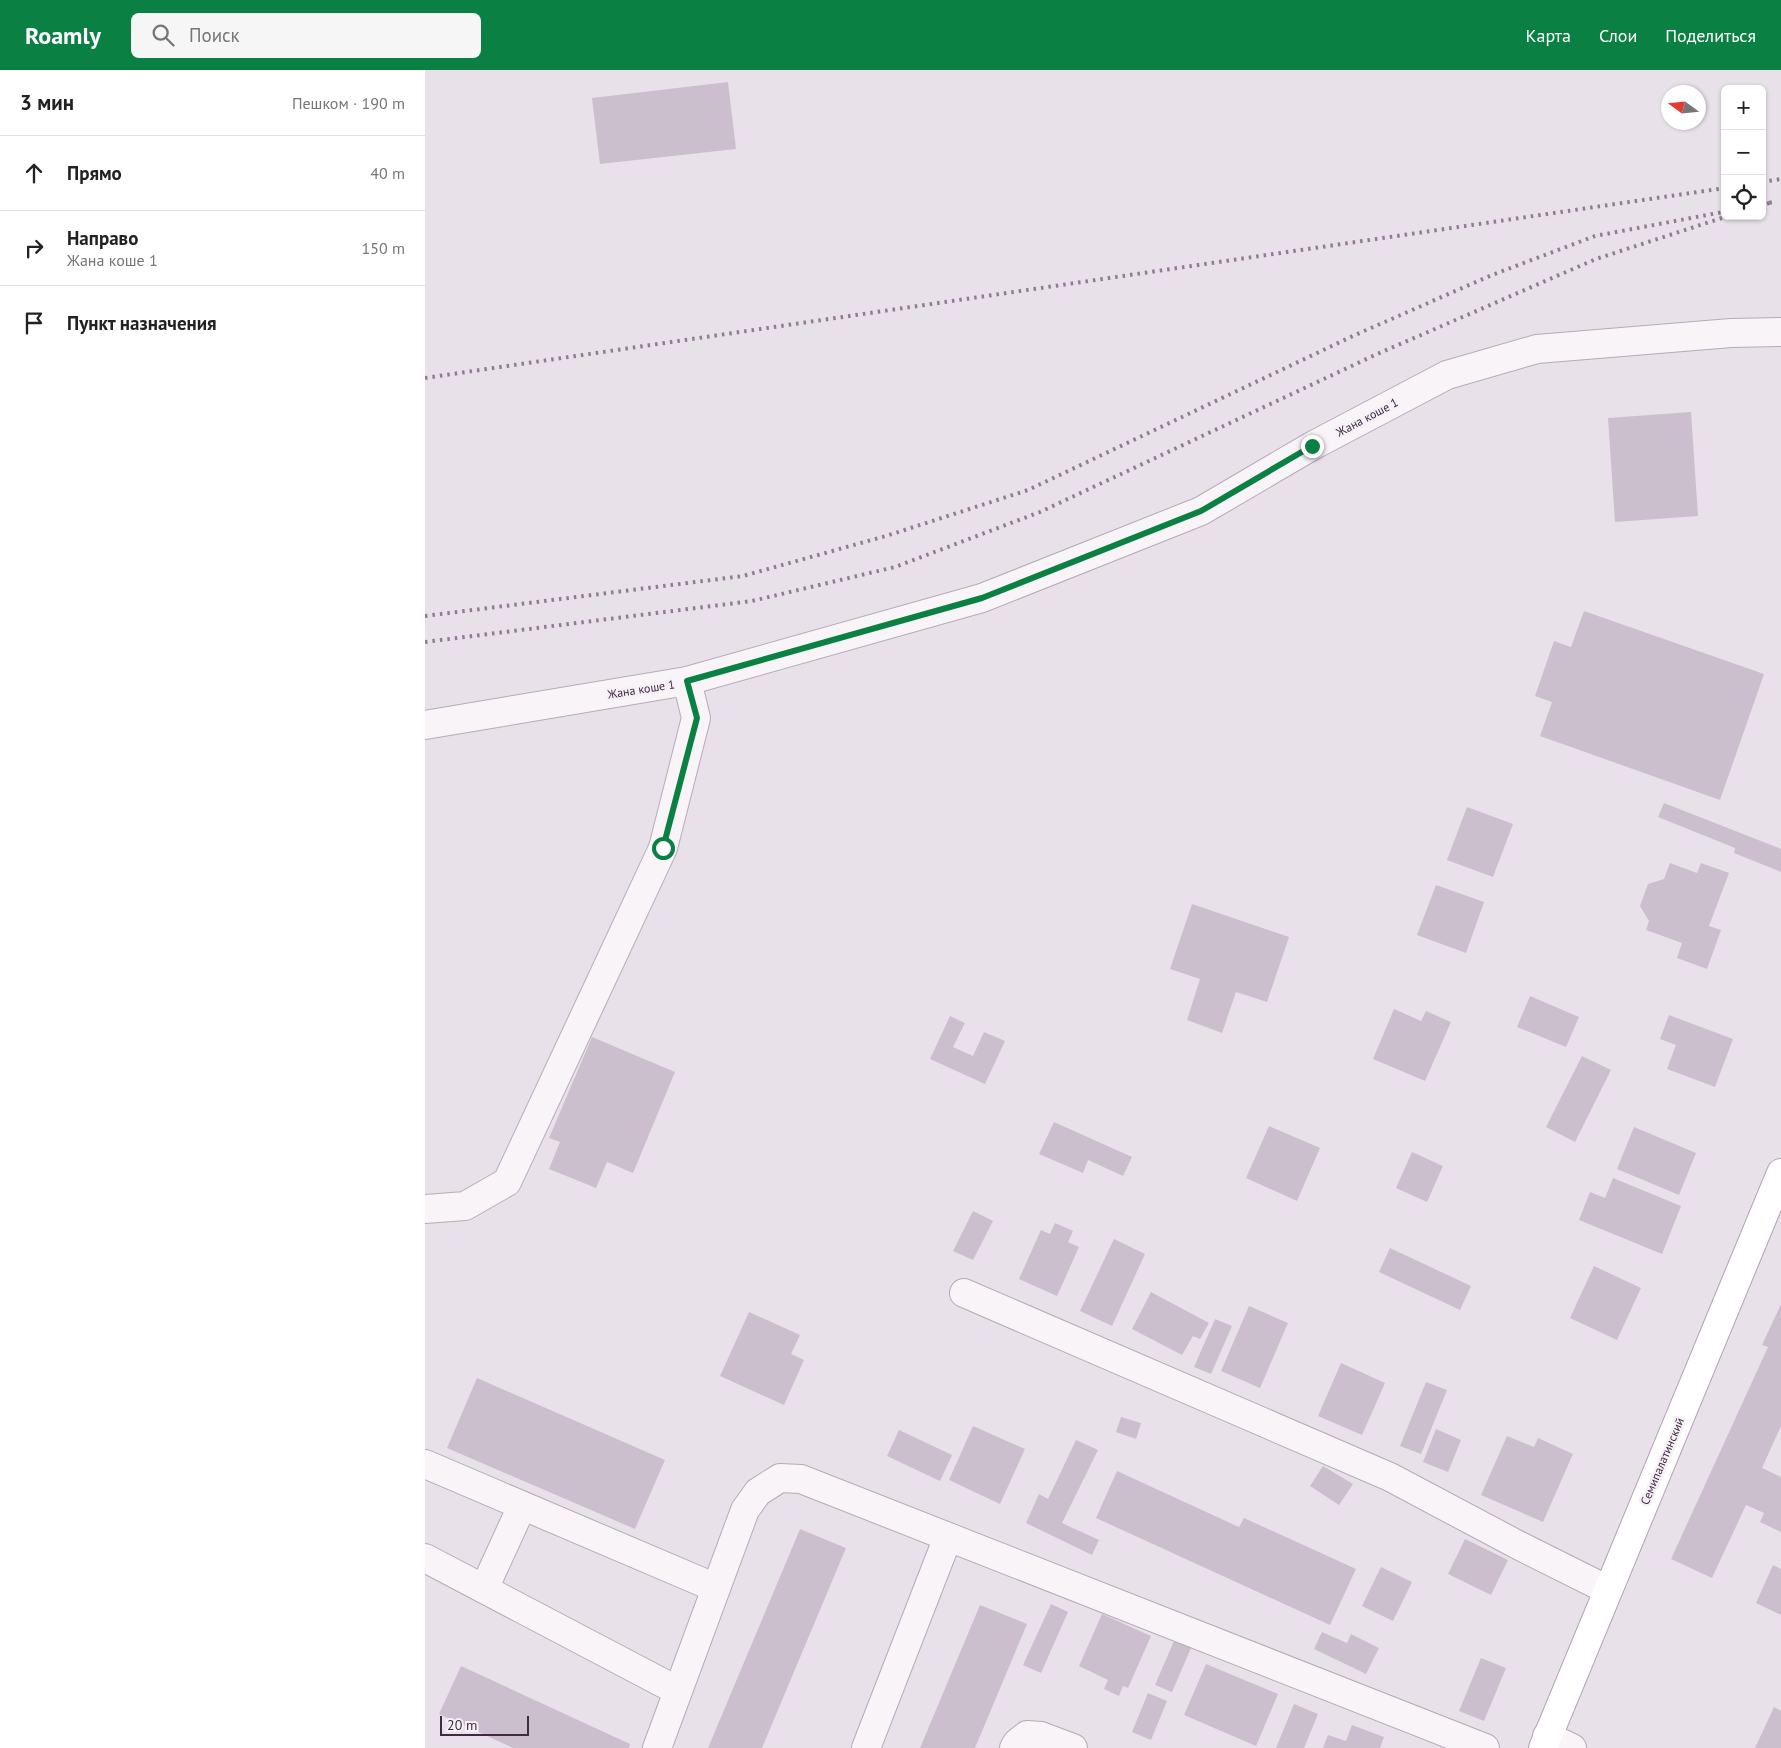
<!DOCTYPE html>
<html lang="ru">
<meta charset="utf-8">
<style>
:root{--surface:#fff;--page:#f6f6f6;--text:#222;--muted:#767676;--line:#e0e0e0;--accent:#0b8043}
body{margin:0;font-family:"PT Sans",sans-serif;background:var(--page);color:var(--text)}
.controls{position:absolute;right:15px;top:15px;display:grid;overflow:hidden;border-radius:8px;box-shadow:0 1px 4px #0004}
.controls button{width:45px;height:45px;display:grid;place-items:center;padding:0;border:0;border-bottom:1px solid var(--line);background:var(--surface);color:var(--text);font:25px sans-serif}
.compass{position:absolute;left:1236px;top:15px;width:45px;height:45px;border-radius:50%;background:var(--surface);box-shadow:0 1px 4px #0004;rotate:285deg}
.scale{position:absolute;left:15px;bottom:12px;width:89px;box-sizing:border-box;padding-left:5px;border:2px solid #402a42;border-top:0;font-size:14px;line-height:18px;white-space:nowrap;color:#402a42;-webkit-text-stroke:4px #f6f1f7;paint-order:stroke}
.stop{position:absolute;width:15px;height:15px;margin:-11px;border:4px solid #0b8043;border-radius:50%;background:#fff}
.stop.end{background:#0b8043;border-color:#fff;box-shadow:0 1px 5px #0008}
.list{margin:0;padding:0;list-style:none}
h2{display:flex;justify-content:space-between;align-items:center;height:65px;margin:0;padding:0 20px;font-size:21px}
h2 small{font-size:16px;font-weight:400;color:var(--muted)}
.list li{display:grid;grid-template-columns:32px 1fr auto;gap:15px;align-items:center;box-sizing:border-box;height:75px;padding:0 20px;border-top:1px solid var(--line)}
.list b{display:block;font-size:19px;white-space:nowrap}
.list p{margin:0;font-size:16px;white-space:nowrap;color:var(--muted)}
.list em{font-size:16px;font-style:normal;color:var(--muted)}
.icon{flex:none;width:28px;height:28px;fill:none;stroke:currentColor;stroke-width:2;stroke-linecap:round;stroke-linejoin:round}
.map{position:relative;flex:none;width:1356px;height:1678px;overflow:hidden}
header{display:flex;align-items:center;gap:30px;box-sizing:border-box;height:70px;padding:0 25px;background:var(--accent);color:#fff}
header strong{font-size:24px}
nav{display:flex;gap:28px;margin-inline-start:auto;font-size:18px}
.search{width:350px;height:45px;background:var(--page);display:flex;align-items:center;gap:12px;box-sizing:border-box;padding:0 18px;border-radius:8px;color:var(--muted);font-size:19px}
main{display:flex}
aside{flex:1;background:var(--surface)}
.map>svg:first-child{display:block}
.building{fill:#cbbfcd}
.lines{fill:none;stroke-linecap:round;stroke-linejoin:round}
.minor-casing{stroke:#b6aab8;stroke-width:30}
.major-casing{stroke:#b3a1b6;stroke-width:30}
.minor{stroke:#f8f4f8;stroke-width:28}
.major{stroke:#fff;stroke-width:28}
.rail{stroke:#917b94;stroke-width:4;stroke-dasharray:2.5 5;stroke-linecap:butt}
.route{stroke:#0b8043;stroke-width:6}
.labels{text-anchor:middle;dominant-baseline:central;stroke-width:5;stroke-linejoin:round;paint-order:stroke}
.street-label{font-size:12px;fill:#402a42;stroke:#f6f1f7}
</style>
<header>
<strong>Roamly</strong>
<div class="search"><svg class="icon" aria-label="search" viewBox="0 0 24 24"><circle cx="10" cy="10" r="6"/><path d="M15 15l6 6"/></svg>Поиск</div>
<nav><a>Карта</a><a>Слои</a><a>Поделиться</a></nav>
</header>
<main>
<aside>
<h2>3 мин<small>Пешком · 190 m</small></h2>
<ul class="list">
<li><svg class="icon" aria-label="ahead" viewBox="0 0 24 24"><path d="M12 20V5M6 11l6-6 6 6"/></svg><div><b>Прямо</b></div><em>40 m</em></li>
<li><svg class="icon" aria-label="right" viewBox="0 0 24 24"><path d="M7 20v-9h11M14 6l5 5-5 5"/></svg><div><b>Направо</b><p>Жана коше 1</p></div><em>150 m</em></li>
<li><svg class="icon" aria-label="arrive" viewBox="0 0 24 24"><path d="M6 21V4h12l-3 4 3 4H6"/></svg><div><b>Пункт назначения</b></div></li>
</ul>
</aside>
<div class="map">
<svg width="1356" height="1678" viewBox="0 0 1356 1678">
<rect width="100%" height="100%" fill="#e9e1ea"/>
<!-- building -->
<g class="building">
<polygon points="303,12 311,79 175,94 167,28"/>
<polygon points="1266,342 1273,446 1190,452 1183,348"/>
<polygon points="1159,541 1339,604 1295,730 1115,666 1127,632 1110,626 1129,571 1146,577"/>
<polygon points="1239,733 1356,779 1356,802 1309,783 1310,778 1233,747"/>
<polygon points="1042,737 1088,754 1068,807 1022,790"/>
<polygon points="1245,793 1272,803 1276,793 1304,803 1284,856 1296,860 1282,899 1252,888 1257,873 1221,860 1224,851 1215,836 1223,814 1239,809"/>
<polygon points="1011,815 1059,832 1041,883 992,865"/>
<polygon points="767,834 864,867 842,932 811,922 797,963 762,950 775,909 745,899"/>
<polygon points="1105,926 1154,947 1141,977 1092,957"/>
<polygon points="969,939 996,951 1001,941 1026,952 1000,1011 948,989"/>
<polygon points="1244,945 1308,969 1290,1017 1242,999 1251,975 1235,969"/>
<polygon points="525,946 540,953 528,977 548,986 559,962 580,971 560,1014 505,989"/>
<polygon points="167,967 250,1002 208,1103 182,1092 171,1118 124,1099 135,1072 124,1068"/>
<polygon points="1157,986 1186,1000 1150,1072 1121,1057"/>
<polygon points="629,1052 707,1087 698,1106 663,1090 658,1103 614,1084"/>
<polygon points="844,1056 895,1078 872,1131 821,1108"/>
<polygon points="1209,1057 1271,1083 1254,1125 1192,1099"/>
<polygon points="987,1082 1018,1096 1002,1132 971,1118"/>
<polygon points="1188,1108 1256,1136 1237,1184 1154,1150 1165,1122 1180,1128"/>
<polygon points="548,1141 568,1151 548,1190 528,1181"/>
<polygon points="630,1153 648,1161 643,1172 654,1177 632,1226 594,1209 616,1160 625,1164"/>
<polygon points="689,1169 720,1184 687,1256 655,1241"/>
<polygon points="965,1178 1046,1216 1035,1240 954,1202"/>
<polygon points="1169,1196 1216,1218 1192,1270 1145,1248"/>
<polygon points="726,1222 784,1253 775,1269 768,1266 757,1285 707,1259"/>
<polygon points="1356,1234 1356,1356 1337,1398 1356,1407 1356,1462 1335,1452 1339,1443 1321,1435 1287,1508 1246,1489 1343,1277 1337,1275"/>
<polygon points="824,1236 863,1253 835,1318 796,1301"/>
<polygon points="324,1242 375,1265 366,1284 379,1290 359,1335 295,1306"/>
<polygon points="790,1249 807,1256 786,1304 769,1297"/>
<polygon points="916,1293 960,1313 937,1365 893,1346"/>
<polygon points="52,1308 240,1390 210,1459 22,1378"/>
<polygon points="1001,1312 1022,1320 996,1384 975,1376"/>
<polygon points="696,1347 716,1353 711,1369 691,1362"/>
<polygon points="548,1356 600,1379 575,1434 524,1410"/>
<polygon points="1011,1359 1036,1370 1023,1402 998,1392"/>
<polygon points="474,1360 527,1385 515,1411 462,1386"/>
<polygon points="1082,1366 1109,1377 1113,1368 1148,1384 1118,1452 1056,1425"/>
<polygon points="651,1370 673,1380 637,1453 674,1470 667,1485 601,1453 614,1424 623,1429"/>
<polygon points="898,1396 928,1414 914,1435 885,1416"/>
<polygon points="692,1401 814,1457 819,1448 931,1499 905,1555 671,1448"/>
<polygon points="375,1459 421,1478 337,1678 283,1678"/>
<polygon points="1040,1469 1083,1490 1066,1525 1023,1504"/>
<polygon points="1348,1495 1356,1499 1356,1545 1331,1533"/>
<polygon points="956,1497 987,1512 968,1551 937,1536"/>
<polygon points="626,1534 643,1542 616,1603 598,1595"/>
<polygon points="555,1535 602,1554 550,1678 495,1678"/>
<polygon points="677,1544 726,1566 703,1618 698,1616 694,1626 679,1619 683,1610 654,1596"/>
<polygon points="897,1562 922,1573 926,1564 954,1578 941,1604 889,1579"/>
<polygon points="749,1571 766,1578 747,1622 730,1615"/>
<polygon points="1056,1588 1081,1598 1059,1651 1034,1641"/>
<polygon points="781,1594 853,1624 831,1676 759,1645"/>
<polygon points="36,1596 205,1674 204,1678 88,1678 14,1644"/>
<polygon points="723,1623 742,1631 726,1670 707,1662"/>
<polygon points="869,1634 893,1644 879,1678 851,1678"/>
<polygon points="1349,1637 1356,1641 1356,1678 1330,1678"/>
<polygon points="927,1655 959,1667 955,1678 898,1678 903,1665 921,1671"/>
</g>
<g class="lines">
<!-- minor casing -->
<g class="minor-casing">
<g id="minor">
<polyline points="0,655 262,611 557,528 776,441 887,376 1022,305 1112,279 1306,263 1356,262"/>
<polyline points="0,1139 40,1136 82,1112 238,778 271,648 262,611"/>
<polyline points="539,1223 965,1407 1093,1475 1183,1520"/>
<polyline points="0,1394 291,1518"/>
<polyline points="0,1488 253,1621"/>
<polyline points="59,1519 97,1436"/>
<polyline points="1122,1666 1147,1678"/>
<polyline points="232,1678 320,1440 333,1422 355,1408 376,1409 1060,1678"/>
<polyline points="441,1678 523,1467"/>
<polyline points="589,1678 592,1673 602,1665 616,1666 648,1678"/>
</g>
</g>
<!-- major casing -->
<g class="major-casing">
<polyline id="major" points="1118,1678 1356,1103"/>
</g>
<!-- minor -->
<use href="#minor" class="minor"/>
<!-- major -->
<use href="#major" class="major"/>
<!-- rail -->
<g class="rail">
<polyline points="1337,112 1356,109"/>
<polyline points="1337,134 1348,132 1337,135"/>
<polyline points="0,308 1300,118"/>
<polyline points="0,546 318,506 461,466 603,420 930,265 1067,205 1170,166 1298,142"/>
<polyline points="0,572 327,531 470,497 615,442 950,285 1171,189 1303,146"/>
</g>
</g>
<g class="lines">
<!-- route -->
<polyline class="route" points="238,778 272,648 262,611 557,528 776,441 887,376"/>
</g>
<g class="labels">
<!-- street labels -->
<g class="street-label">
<text transform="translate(942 347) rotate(-28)">Жана коше 1</text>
<text transform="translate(216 619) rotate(-9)">Жана коше 1</text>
<text transform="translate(1237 1391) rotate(-67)">Семипалатинский</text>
</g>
</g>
</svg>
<div class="controls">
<button>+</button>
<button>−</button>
<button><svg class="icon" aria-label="locate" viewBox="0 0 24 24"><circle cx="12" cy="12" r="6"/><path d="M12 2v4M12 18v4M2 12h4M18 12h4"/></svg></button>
</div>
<svg class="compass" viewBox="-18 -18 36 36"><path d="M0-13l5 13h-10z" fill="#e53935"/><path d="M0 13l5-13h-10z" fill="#767676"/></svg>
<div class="scale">20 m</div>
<div class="stop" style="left:238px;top:778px"></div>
<div class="stop end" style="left:887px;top:376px"></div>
</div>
</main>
